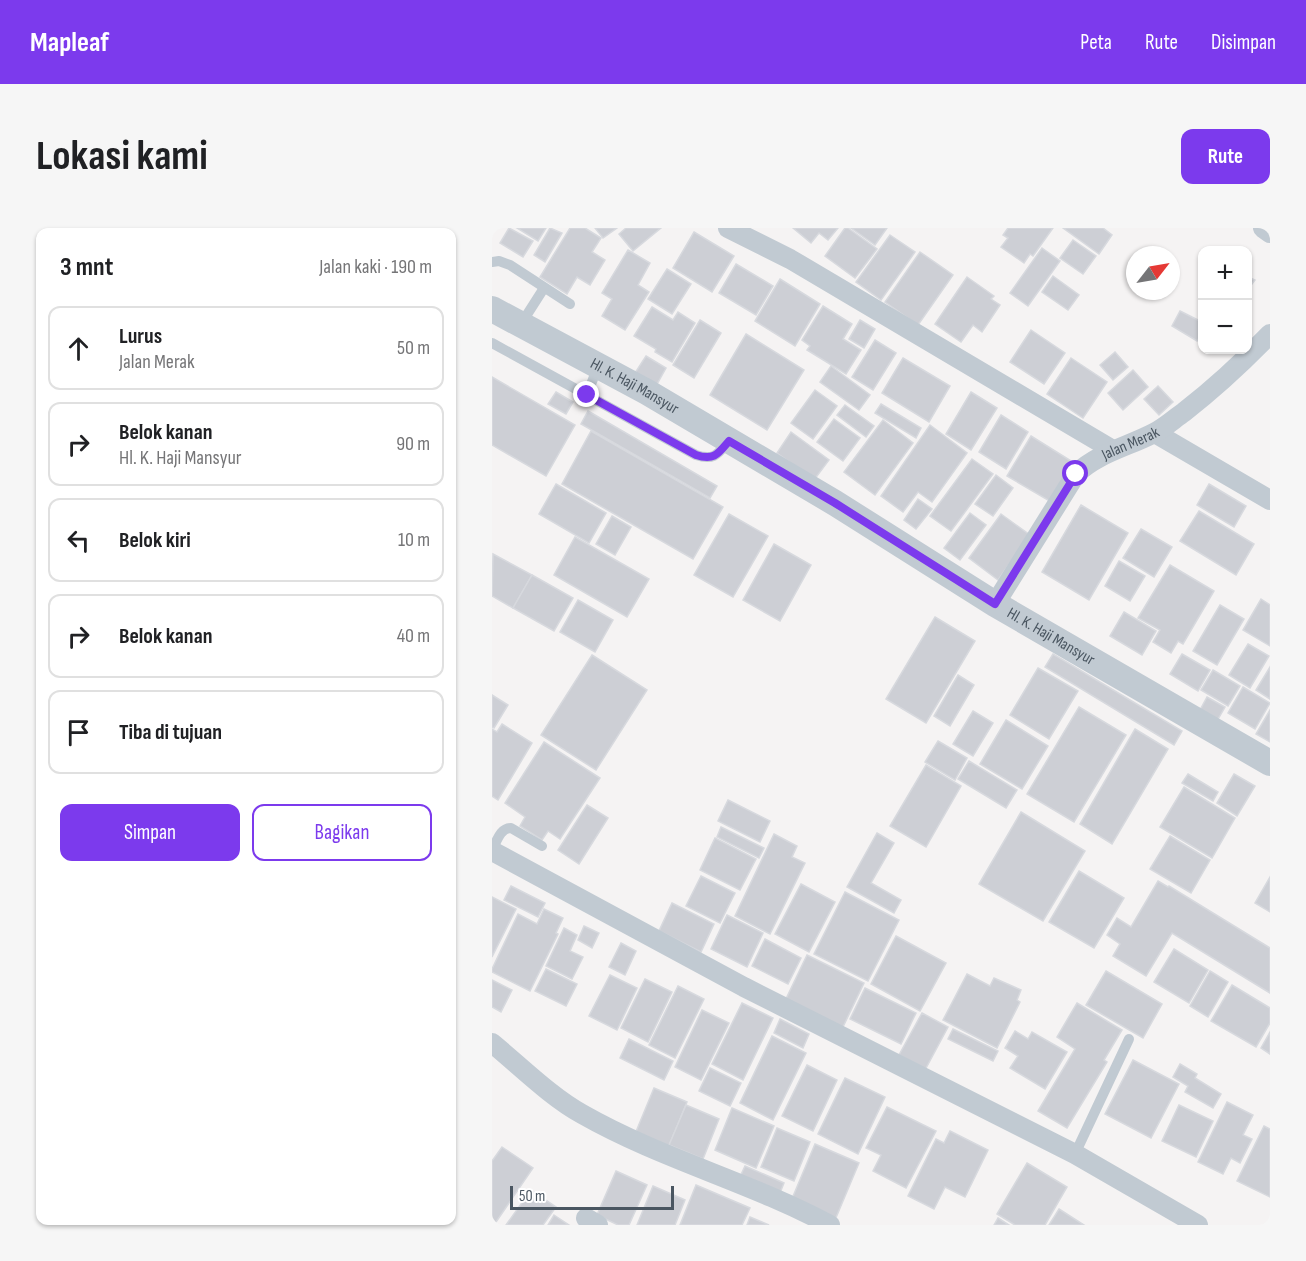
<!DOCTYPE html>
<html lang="id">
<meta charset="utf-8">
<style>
:root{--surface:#fff;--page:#f6f6f6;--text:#202124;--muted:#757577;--line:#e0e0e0;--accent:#7c3aed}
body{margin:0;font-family:"Sofia Sans Condensed",sans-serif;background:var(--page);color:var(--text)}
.controls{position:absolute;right:18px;top:18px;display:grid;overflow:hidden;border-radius:12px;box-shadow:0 2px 4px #0004}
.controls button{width:54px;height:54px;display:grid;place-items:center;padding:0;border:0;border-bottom:2px solid var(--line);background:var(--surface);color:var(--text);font:30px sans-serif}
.compass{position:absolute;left:634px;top:18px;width:54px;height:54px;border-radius:50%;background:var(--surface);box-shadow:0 2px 4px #0004;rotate:59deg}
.scale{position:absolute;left:18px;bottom:15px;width:164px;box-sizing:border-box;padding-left:6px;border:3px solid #4a5661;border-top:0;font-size:16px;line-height:21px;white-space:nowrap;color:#4a5661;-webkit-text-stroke:4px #fff;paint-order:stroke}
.stop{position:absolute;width:18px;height:18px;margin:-14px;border:4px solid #7c3aed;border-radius:50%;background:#fff}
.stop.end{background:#7c3aed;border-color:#fff;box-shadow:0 2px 6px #0008}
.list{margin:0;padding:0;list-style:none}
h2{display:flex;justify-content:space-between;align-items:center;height:78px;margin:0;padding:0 24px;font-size:26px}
h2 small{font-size:20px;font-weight:400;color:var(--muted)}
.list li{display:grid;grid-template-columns:39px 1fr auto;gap:18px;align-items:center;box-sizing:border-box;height:84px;margin:0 12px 12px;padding:0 12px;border:2px solid var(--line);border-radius:12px}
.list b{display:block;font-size:22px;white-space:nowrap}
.list p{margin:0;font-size:20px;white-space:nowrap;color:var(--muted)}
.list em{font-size:20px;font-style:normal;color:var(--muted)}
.actions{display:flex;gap:12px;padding:18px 24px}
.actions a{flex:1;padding:14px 0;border:2px solid var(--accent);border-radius:12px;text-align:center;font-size:21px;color:var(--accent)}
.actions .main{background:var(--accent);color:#fff}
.icon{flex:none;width:33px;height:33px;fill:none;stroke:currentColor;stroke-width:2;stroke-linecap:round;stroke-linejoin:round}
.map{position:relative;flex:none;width:778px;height:997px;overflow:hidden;border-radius:12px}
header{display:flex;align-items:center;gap:36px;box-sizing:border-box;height:84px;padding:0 30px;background:var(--accent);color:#fff}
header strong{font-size:28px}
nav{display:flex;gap:33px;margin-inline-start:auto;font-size:21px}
.intro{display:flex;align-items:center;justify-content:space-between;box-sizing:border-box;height:144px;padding:0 36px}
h1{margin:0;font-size:42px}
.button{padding:15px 27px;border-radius:12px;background:var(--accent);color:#fff;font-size:21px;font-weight:700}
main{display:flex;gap:36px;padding:0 36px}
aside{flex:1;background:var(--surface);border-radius:12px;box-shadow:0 2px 4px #0004}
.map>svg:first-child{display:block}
.building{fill:#cdcfd5;stroke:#d7d9de;stroke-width:1.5}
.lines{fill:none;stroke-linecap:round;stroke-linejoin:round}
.service{stroke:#c1cad2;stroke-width:10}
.minor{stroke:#c1cad2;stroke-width:20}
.tertiary{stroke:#c1cad2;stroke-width:26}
.route{stroke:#7c3aed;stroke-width:8}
.labels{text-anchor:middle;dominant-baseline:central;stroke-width:4.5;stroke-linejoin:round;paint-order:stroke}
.street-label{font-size:16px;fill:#4a5661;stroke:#fff}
</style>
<header>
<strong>Mapleaf</strong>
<nav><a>Peta</a><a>Rute</a><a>Disimpan</a></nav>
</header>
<div class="intro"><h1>Lokasi kami</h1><a class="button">Rute</a></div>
<main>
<aside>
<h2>3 mnt<small>Jalan kaki · 190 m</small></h2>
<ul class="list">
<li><svg class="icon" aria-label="ahead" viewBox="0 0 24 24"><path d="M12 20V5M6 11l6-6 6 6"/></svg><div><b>Lurus</b><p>Jalan Merak</p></div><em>50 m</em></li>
<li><svg class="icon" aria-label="right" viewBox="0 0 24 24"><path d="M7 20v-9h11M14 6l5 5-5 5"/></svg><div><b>Belok kanan</b><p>Hl. K. Haji Mansyur</p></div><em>90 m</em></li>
<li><svg class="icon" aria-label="left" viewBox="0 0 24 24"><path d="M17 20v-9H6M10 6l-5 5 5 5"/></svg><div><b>Belok kiri</b></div><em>10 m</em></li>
<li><svg class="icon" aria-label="right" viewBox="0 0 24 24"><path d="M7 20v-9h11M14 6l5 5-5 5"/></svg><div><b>Belok kanan</b></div><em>40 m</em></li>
<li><svg class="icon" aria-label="arrive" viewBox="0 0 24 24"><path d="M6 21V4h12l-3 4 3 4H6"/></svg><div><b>Tiba di tujuan</b></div></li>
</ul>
<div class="actions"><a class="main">Simpan</a><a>Bagikan</a></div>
</aside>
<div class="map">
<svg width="778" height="997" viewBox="0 0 778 997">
<rect width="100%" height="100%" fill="#f5f3f3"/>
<!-- building -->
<g class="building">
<polygon points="17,0 41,13 31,29 8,15"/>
<polygon points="25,0 54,0 46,13"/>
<polygon points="58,0 70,5 53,34 42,27"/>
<polygon points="78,0 93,0 109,10 100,24 113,32 98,57 85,49 75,66 48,49"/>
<polygon points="103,0 125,0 111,10"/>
<polygon points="134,0 169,0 141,23 127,6"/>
<polygon points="301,0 346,0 336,12 327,5 319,15"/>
<polygon points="353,0 356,0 385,21 363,50 333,28"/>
<polygon points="359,0 395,0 383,17"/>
<polygon points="516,0 561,0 541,28 538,26 532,35 509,19 516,10 511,7"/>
<polygon points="571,0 611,0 620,7 607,26"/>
<polygon points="202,4 242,28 220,64 181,40"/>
<polygon points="398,7 423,24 389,72 364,54"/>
<polygon points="581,12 604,28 591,46 568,30"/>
<polygon points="550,20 568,33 536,78 518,65"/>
<polygon points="136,22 158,35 146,57 157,64 133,102 110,88 120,71 110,65"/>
<polygon points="428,24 461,47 426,97 393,74"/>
<polygon points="244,36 281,58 264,87 227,65"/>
<polygon points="175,41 199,56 180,86 156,71"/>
<polygon points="561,48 587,67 576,82 550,64"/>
<polygon points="475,49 502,68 499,71 508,77 490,104 481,97 469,114 443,96"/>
<polygon points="756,49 763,52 756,61"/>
<polygon points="288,51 328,76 303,118 263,93"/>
<polygon points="331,78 360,96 351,111 369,122 354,146 315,122 318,118 310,112"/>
<polygon points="160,79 181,92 186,84 203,95 180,134 163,124 164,121 142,108"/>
<polygon points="688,83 710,94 710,106 705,113 680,98"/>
<polygon points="208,92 229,105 202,150 181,137"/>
<polygon points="368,92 383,101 372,120 357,111"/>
<polygon points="539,102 573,125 552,156 518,134"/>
<polygon points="254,106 312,142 275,202 218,167"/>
<polygon points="383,112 404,125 381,162 360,149"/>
<polygon points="623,124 636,139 621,152 608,137"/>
<polygon points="154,128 174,140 164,158 143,145"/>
<polygon points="411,130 458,158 437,194 390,165"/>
<polygon points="579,130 615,154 591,190 555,166"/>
<polygon points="339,138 378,167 367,182 328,154"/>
<polygon points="641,142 656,159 631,182 616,165"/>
<polygon points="0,149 83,197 54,248 0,217"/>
<polygon points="666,158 681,174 667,187 652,171"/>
<polygon points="323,162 345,178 321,211 299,195"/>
<polygon points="64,164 81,174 74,186 56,176"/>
<polygon points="479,164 505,180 479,222 454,206"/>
<polygon points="389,176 429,200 424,210 383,185"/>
<polygon points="353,177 382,198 374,209 345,187"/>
<polygon points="96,183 225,258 218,270 89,196"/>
<polygon points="509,187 536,204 514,241 487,224"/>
<polygon points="342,191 368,210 351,233 325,214"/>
<polygon points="391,192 421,215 383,267 352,244"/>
<polygon points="438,197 475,225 440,274 426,264 411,284 389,268"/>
<polygon points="99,203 231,279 201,331 70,256"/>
<polygon points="299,204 337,232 322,252 285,225"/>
<polygon points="539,208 584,236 561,275 515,248"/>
<polygon points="480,231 501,246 459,303 438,288"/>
<polygon points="504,247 521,260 501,288 483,276"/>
<polygon points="64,256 114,285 97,315 47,286"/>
<polygon points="717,256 754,278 742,299 705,277"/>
<polygon points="426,271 440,281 424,301 412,292"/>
<polygon points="589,277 636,305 597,372 550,344"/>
<polygon points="707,283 762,316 744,347 688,313"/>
<polygon points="478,285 494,297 468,332 452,320"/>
<polygon points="237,286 276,308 241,369 202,347"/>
<polygon points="509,286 538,307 506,352 477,330"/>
<polygon points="120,288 139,299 123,327 104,316"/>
<polygon points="649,301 680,319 662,349 631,330"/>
<polygon points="83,309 157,351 135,389 62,347"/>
<polygon points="282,316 319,337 288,393 251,372"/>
<polygon points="1,326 40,347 21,380 0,368"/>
<polygon points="627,333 653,348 638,373 613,358"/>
<polygon points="678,337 722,363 691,416 686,413 679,425 661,414 668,402 646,390"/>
<polygon points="40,347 81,370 62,403 21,380"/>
<polygon points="769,371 778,377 778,418 751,402"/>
<polygon points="86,372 121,392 103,424 68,404"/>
<polygon points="728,377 752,391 725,437 701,423"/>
<polygon points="632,384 664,403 650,427 618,408"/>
<polygon points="443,389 483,413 434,495 394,471"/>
<polygon points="756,416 777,428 758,460 737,447"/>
<polygon points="561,426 690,503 682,517 553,439"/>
<polygon points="690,426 718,442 706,463 678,446"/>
<polygon points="100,427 155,462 104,542 49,507"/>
<polygon points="778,439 778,471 764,462"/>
<polygon points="546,440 586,463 557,511 518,487"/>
<polygon points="721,442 748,458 736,478 709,462"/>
<polygon points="466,447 482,457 458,498 442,488"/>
<polygon points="751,459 778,475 763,501 736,485"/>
<polygon points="0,467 16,477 2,500 0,499"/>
<polygon points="715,469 733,479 725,493 708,482"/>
<polygon points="587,479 634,507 582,594 535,566"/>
<polygon points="778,482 778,514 764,506"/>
<polygon points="481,483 501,495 481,528 461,516"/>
<polygon points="514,492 556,518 530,561 488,536"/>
<polygon points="10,496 40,515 6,572 0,568 0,501 5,504"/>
<polygon points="643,501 676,521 620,616 588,596"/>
<polygon points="446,513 475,530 463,552 433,534"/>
<polygon points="52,514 108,550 68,611 56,603 50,612 28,598 33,589 13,575"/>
<polygon points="477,533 525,562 514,580 466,551"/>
<polygon points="434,537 469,558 434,619 398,598"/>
<polygon points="696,546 726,564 721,573 690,555"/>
<polygon points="742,546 763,558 745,588 725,575"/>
<polygon points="692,559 743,590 720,630 668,599"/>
<polygon points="236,572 278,593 268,614 226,593"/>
<polygon points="95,577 116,590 87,636 66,622"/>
<polygon points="529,584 593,623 551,693 487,656"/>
<polygon points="229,599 272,620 267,630 225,609"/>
<polygon points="385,605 402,615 379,655 409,672 402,685 355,659"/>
<polygon points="282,606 305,618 300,629 313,635 278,706 243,688"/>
<polygon points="678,608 718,632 699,665 658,641"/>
<polygon points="223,610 264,631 248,662 208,642"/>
<polygon points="587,643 632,670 602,720 557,694"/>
<polygon points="209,648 243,665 228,695 194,678"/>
<polygon points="778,649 778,684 763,675"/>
<polygon points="666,653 676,659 677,658 778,720 778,765 680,705 654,748 621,728 628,716 615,707 625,690 639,699"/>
<polygon points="309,656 343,674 317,724 283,706"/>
<polygon points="19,658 53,675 46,689 12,672"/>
<polygon points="353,664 407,692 376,753 322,726"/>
<polygon points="0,669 24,681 0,729"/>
<polygon points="180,675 222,696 209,724 167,703"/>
<polygon points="52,681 71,690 64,705 66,706 38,763 0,744 0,741 26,686 45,696"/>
<polygon points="235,687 271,705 255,739 219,721"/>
<polygon points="92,698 107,705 100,720 86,712"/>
<polygon points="72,700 85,707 78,723 91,729 80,751 54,738"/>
<polygon points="404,708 454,735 428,783 379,756"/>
<polygon points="273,711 309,730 296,756 260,738"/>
<polygon points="129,715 144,723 133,747 117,739"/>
<polygon points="682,721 716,742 697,775 662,754"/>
<polygon points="315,727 372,755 350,801 293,773"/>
<polygon points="54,741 85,756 74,778 43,763"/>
<polygon points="614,743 670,776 651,810 594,777"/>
<polygon points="718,743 736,754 716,789 698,778"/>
<polygon points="475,746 498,758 502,750 529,762 525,772 528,774 505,820 451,792"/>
<polygon points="118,747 145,760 125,802 97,788"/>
<polygon points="153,751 180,764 156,814 129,800"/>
<polygon points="0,752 20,762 9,784 0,779"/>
<polygon points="740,757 778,780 778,795 764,819 719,793"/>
<polygon points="186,758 212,771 183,830 157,817"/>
<polygon points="373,760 424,785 409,816 358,791"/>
<polygon points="250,775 281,790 251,852 220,836"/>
<polygon points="585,775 630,802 612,832 615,834 575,900 546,883 583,821 565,809"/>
<polygon points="210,782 237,795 209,852 183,839"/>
<polygon points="430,785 456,799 433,842 407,827"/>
<polygon points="288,791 317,806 311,820 282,805"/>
<polygon points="461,801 506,823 501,833 456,811"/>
<polygon points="523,803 536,811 540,804 575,824 553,861 518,840 526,828 513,820"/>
<polygon points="778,804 778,826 769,820"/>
<polygon points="280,808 314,825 281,892 248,875"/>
<polygon points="137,811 181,833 172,852 128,830"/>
<polygon points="641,832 687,856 659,910 613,886"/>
<polygon points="688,836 705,846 703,850 729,866 721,880 693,864 696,858 681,849"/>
<polygon points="315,837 345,852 321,903 290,888"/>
<polygon points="218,840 249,855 238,878 207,863"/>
<polygon points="353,850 393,869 366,926 326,906"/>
<polygon points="162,860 195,874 176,920 143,906"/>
<polygon points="735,874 761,887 751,907 760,911 748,935 739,930 731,946 706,934"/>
<polygon points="194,877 227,891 211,931 177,917"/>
<polygon points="687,877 721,893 704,929 670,913"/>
<polygon points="395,879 444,903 414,960 381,943 389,927 374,920"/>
<polygon points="240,880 282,898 264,940 223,922"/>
<polygon points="772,898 778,901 778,969 745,953"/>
<polygon points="285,900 318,914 302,953 269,939"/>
<polygon points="458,903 496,922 473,969 453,959 442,981 416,968 444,911 452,915"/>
<polygon points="323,916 367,935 343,992 299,973"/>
<polygon points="10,919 41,940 2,997 0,996 0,933"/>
<polygon points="535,935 575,959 553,997 523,997 505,986"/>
<polygon points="253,938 292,955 286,970 246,953"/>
<polygon points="124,943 155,957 137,997 126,997 105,987"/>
<polygon points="204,957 258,980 250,997 188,997"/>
<polygon points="161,958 193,972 183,997 145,997"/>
<polygon points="39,962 64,979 51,997 14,997"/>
<polygon points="567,981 592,997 557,997"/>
<polygon points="62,987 77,997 56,997"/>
<polygon points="258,989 277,997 255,997"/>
<polygon points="506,990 517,997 502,997"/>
</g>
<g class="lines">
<!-- service -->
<g class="service">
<polyline points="0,34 7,33 18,37 78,76"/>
<polyline points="29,96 52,60"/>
<path d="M0,115L204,227C222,233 226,226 237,213"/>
<polyline points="95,167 106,138"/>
<path d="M0,622C5,613 8,600 19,600L50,618"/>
<polyline points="583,926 637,811"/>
</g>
<!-- minor -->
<g class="minor">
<polyline points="236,0 298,31 621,222"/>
<polyline points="771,0 778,5"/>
<polyline points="663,205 778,272"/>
<path id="s1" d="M503,376L584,246C606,225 635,219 662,205C672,200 682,191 692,184C723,160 751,134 778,106"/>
<polyline points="0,623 252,759 583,926 706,997"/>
<path d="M0,815C28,838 59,869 90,886C169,931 258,954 338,997"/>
<polyline points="94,990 106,997"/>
</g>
<!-- tertiary -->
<path class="tertiary" id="s2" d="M0,81L155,164L343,275L503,376L778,535"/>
</g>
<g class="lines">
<!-- route -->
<path class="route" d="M95,167L204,227C222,233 226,226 237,213L343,275L503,376L584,246"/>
</g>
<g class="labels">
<!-- street labels -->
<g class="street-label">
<text stroke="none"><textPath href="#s2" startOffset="162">Hl. K. Haji Mansyur</textPath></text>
<text stroke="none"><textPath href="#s1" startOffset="216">Jalan Merak</textPath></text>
<text stroke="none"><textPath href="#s2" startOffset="648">Hl. K. Haji Mansyur</textPath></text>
</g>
</g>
</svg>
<div class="controls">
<button>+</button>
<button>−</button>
</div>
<svg class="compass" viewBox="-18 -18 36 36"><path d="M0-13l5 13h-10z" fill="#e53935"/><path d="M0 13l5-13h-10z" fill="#757577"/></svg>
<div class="scale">50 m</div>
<div class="stop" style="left:584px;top:246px"></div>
<div class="stop end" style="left:95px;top:167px"></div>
</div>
</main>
